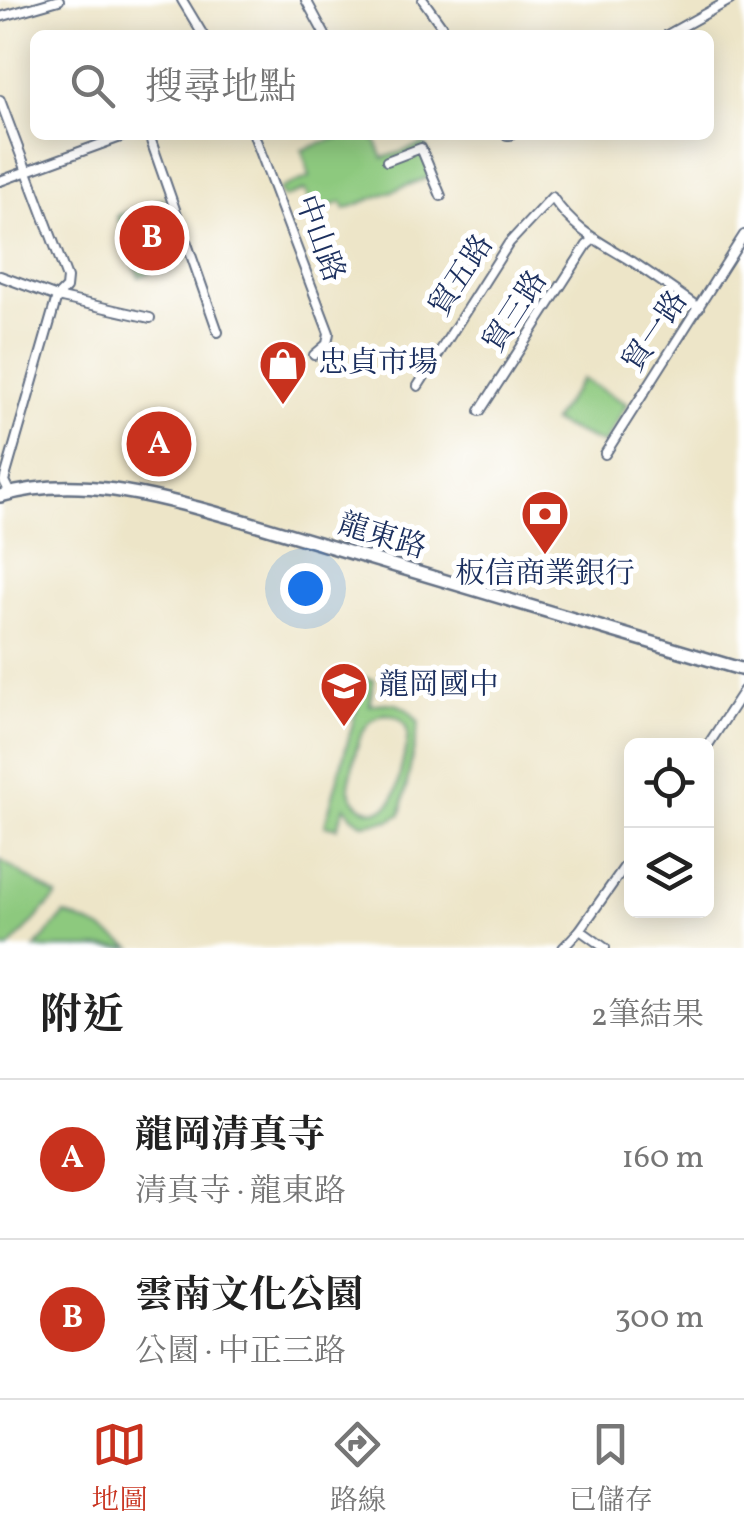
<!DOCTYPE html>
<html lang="zh-TW">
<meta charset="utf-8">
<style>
:root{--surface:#fff;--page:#f6f6f6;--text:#222;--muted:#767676;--line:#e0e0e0;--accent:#c8321e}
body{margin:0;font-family:Vollkorn,"Noto Serif TC",serif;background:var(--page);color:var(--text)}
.controls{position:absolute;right:30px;bottom:30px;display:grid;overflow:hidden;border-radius:15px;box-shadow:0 5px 25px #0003}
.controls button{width:90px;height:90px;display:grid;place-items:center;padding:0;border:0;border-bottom:2px solid var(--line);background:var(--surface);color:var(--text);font:50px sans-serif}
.you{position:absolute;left:305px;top:588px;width:35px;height:35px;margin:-25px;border:8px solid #fff;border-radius:50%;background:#1a73e8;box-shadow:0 0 0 15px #1a73e833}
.badge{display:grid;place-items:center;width:65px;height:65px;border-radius:50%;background:var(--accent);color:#fff;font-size:32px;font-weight:700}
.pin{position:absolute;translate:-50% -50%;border:5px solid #fff;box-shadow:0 2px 10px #0006}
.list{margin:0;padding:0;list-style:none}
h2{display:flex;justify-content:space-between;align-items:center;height:130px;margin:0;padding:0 40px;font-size:42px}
h2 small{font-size:32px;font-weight:400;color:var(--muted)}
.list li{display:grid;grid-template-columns:65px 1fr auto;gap:30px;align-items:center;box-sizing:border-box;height:160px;padding:0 40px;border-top:2px solid var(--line)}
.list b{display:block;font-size:38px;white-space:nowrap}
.list p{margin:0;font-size:32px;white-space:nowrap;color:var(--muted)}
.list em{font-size:32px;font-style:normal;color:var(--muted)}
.icon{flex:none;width:55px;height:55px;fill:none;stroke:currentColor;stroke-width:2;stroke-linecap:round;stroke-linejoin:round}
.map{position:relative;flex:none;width:744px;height:948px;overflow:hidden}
.search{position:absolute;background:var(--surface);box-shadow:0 5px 25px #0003;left:30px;right:30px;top:30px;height:110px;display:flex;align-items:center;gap:25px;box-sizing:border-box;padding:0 35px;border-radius:15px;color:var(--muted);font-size:38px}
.sheet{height:450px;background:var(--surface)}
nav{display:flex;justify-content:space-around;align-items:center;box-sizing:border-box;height:140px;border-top:2px solid var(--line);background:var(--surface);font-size:28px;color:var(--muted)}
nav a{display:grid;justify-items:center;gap:5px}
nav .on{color:var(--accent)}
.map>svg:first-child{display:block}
.green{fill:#8dc97e;stroke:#547c6e;stroke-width:2.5;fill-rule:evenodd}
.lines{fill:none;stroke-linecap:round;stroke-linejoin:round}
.street-casing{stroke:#646f83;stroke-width:12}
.secondary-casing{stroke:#646f83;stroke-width:16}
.street{stroke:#fff;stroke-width:8}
.secondary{stroke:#fff;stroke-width:11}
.labels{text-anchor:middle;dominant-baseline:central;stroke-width:10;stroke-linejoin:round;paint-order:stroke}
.street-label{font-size:30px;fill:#1b2f5e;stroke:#fff}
.poi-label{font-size:30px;fill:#1b2f5e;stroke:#fff;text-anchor:start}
</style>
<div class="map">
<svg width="744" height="948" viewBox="0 0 744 948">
<rect width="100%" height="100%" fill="#fff"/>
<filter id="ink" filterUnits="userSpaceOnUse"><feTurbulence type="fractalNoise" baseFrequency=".01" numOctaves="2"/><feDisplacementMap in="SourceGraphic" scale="20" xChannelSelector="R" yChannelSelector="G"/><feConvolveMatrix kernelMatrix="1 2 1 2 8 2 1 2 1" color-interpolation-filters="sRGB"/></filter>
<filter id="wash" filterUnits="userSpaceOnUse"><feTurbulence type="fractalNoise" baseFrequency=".0048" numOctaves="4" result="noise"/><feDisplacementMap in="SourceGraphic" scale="40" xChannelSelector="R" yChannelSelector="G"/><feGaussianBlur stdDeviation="2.25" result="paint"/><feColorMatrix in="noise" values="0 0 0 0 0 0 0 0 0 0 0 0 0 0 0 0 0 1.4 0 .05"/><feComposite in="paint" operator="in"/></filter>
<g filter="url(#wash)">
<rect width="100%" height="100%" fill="#ede5c8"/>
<!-- green -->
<g class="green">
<polygon points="346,135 373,135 383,158 425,144 435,175 345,209 342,202 314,212 305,190 283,198 279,189 310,177 302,150"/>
<polygon points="164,198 186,259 139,277 117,216"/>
<polygon points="582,379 627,404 604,444 552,422"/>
<path d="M365,678L374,680L370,705C392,700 406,703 419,723L401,814L390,820L363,824L351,815L345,806L337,828L325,825ZM385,714C417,718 407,743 402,765C399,775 399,788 394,797C383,821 352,811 349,785C355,760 355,722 385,714Z"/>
<polygon points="0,860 57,896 9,948 0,948"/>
<polygon points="65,914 99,928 132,948 35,948"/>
</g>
</g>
<g filter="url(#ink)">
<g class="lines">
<!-- street casing -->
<g class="street-casing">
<g id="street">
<polyline points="182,0 203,35"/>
<polyline points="306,0 325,35"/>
<polyline points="423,0 448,35"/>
<polyline points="0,17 59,0"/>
<polyline points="667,35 730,0"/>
<polyline points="0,100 67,278 66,288 57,297 4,481 10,493"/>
<polyline points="149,135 218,332"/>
<polyline points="254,135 329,333 327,344 314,355"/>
<polyline points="507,135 510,135"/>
<polyline points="387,161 421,148 441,196"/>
<polyline points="0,181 126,135"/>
<polyline points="0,276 57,297 150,318"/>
<path d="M418,386L509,243L552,197C575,231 600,242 633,262C655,277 677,292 699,308"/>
<polyline points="480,411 587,245 593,240"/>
<polyline points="605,454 744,235"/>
<polyline points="706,748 744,690"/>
<polyline points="580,930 605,948"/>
<polyline points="563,948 580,930 632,856"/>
</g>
</g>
<!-- secondary casing -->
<g class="secondary-casing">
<path id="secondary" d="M0,496C80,472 164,499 241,520L744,670"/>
</g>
<!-- street -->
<use href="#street" class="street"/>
<!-- secondary -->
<use href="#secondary" class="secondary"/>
</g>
</g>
<!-- icons -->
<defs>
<g id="shop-pin" transform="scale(2.5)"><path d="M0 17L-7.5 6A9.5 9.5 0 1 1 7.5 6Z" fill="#c8321e" stroke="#fff"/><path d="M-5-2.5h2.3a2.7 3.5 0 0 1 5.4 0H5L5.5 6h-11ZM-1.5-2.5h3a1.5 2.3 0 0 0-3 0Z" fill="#fff"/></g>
<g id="bank-pin" transform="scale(2.5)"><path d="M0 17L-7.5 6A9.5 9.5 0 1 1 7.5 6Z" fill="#c8321e" stroke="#fff"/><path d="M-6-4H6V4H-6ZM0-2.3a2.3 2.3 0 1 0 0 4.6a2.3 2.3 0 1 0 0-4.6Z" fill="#fff"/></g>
<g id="school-pin" transform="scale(2.5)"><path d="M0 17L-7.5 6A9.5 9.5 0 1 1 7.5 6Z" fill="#c8321e" stroke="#fff"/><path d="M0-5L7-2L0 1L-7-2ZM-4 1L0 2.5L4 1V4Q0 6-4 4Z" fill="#fff"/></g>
</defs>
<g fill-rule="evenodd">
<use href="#shop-pin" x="283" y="364"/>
<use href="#bank-pin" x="545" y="514"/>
<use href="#school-pin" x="344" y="686"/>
</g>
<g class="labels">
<!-- street labels -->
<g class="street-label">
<text transform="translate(319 239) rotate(70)">中山路</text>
<text transform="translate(462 276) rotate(-57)">貿五路</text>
<text transform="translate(516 312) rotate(-57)">貿三路</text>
<text transform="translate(656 332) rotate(-56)">貿一路</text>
<text transform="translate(382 537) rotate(17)">龍東路</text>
</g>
<!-- poi labels -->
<g class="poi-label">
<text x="318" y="364">忠貞市場</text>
<text x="545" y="575" text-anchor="middle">板信商業銀行</text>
<text x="379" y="686">龍岡國中</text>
</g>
</g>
</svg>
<div class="controls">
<button><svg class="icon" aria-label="locate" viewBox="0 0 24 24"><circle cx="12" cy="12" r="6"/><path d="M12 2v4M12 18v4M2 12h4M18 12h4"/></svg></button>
<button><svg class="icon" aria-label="layers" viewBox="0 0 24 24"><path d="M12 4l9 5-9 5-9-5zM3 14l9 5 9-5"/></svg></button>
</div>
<div class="you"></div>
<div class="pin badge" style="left:159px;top:444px">A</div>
<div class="pin badge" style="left:152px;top:238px">B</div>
<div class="search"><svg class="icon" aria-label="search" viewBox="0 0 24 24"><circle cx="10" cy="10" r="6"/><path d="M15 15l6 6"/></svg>搜尋地點</div>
</div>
<section class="sheet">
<h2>附近<small>2筆結果</small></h2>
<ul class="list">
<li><span class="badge">A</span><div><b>龍岡清真寺</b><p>清真寺 · 龍東路</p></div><em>160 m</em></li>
<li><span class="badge">B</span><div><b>雲南文化公園</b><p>公園 · 中正三路</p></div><em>300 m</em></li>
</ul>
</section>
<nav>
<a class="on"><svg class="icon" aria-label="map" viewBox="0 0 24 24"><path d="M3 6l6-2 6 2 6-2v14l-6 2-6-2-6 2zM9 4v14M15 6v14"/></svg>地圖</a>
<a><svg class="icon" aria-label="directions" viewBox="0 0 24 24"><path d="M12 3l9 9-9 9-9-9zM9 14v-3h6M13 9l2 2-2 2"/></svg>路線</a>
<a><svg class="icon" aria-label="saved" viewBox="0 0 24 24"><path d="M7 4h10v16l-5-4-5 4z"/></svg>已儲存</a>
</nav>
